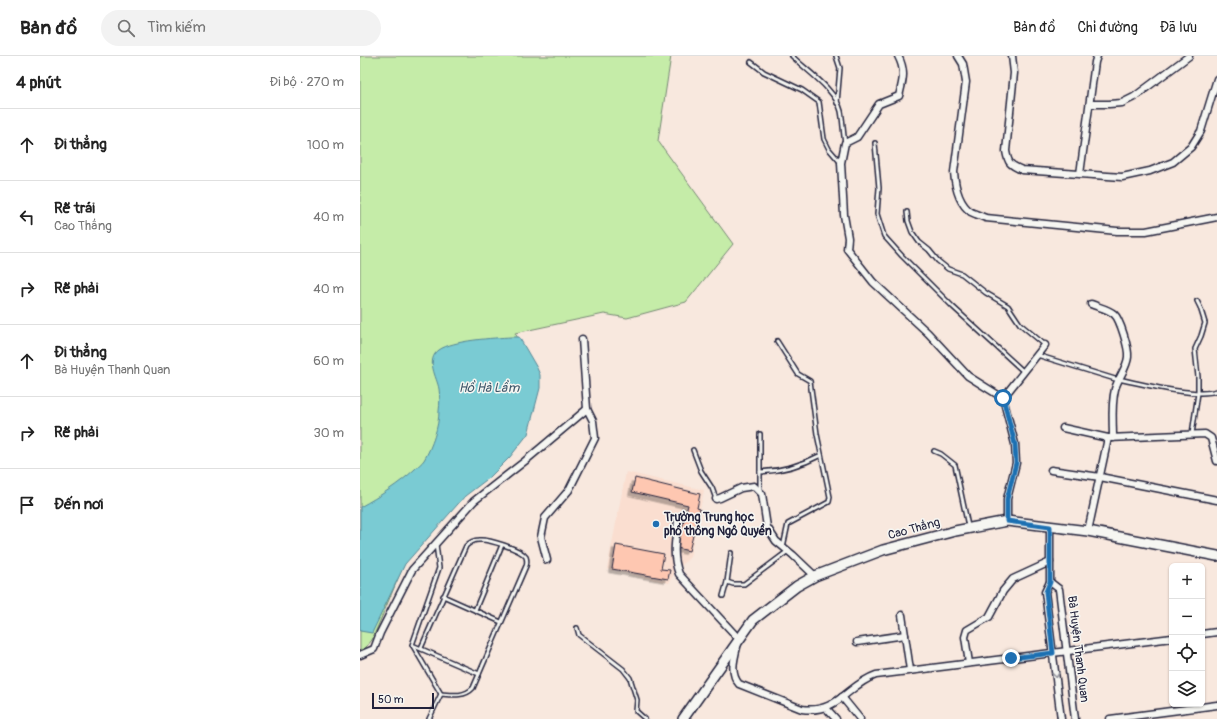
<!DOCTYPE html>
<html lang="vi">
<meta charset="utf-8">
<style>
:root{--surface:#fff;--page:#f2f2f2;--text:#222;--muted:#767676;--line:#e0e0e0}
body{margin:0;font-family:Pangolin,sans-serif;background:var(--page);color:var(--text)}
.controls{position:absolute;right:12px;bottom:12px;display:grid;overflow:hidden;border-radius:6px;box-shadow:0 1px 3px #0004}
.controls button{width:36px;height:36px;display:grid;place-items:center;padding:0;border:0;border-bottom:1px solid var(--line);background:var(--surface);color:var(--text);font:20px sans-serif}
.scale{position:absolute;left:12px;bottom:10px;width:62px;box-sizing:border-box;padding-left:4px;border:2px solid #22223b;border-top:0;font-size:11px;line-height:14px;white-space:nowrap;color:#22223b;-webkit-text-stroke:3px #f6f6f2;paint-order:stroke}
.stop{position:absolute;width:12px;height:12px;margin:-9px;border:3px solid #1f6fb2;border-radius:50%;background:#fff}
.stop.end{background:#1f6fb2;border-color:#fff;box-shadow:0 1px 4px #0008}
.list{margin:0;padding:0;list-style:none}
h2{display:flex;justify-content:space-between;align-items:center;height:52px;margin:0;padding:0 16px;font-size:17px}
h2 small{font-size:13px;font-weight:400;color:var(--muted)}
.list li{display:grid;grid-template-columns:26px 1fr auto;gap:12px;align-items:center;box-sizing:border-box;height:72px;padding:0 16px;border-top:1px solid var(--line)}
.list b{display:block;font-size:15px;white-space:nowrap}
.list p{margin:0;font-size:13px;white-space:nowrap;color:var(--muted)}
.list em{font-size:13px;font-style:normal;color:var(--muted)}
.icon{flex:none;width:22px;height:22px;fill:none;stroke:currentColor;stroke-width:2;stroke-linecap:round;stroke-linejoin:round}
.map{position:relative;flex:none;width:857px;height:663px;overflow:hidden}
header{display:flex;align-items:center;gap:24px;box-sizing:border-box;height:56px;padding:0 20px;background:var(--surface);border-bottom:1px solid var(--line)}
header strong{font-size:19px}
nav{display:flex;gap:22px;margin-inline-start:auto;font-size:14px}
.search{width:280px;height:36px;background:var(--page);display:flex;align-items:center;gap:10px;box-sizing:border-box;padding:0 14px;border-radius:22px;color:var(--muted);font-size:15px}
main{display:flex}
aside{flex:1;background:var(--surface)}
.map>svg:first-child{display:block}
.built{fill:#faded0}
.green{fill:#c5eca8;stroke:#748772}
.water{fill:#7acbd3;stroke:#578796}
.building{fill:#fec7b1;stroke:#22223b;filter:url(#shadow)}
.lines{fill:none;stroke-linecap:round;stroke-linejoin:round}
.service-casing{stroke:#22223b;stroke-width:6}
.minor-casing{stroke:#22223b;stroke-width:9}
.secondary-casing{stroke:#22223b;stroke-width:12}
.service{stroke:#f6f6f2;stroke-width:3}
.minor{stroke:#f6f6f2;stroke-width:6}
.secondary{stroke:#f6f6f2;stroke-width:9}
.oneway{stroke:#9797a0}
.route{stroke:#1f6fb2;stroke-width:5}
.poi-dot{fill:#1f6fb2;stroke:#f6f6f2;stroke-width:1.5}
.labels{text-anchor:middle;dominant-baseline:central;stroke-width:3;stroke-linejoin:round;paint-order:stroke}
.poi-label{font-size:12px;font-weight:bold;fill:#22223b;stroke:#f6f6f2;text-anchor:start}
.street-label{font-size:12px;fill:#22223b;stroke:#f6f6f2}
.water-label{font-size:13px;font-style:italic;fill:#3c5569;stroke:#f6f6f2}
</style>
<header>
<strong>Bản đồ</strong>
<div class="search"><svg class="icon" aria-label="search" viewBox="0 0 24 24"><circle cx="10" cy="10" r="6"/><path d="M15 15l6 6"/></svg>Tìm kiếm</div>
<nav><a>Bản đồ</a><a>Chỉ đường</a><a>Đã lưu</a></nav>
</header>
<main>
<aside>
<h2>4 phút<small>Đi bộ · 270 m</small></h2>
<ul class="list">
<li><svg class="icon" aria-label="ahead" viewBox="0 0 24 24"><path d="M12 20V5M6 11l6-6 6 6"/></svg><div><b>Đi thẳng</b></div><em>100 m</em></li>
<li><svg class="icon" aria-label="left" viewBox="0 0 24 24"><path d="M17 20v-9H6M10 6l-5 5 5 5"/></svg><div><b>Rẽ trái</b><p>Cao Thắng</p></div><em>40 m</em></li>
<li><svg class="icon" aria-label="right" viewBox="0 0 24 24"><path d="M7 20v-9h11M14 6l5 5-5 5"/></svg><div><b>Rẽ phải</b></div><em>40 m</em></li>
<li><svg class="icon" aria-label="ahead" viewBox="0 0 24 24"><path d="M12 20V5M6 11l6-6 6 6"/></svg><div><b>Đi thẳng</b><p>Bà Huyện Thanh Quan</p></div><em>60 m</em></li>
<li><svg class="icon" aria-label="right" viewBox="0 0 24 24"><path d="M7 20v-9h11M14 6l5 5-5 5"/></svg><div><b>Rẽ phải</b></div><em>30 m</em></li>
<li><svg class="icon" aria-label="arrive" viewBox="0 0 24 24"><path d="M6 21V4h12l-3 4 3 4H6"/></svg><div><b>Đến nơi</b></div></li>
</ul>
</aside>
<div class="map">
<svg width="857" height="663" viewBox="0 0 857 663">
<defs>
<filter id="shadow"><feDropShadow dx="-3.5" dy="3.5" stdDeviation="0" flood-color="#0004"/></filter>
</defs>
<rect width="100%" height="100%" fill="#f8e8de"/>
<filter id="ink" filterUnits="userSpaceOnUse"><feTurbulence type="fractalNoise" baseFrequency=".025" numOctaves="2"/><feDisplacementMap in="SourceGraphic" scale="8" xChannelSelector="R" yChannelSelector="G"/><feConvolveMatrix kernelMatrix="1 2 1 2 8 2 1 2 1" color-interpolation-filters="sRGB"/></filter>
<g filter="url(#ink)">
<!-- built -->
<polygon class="built" points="266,416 344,434 330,501 315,516 309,527 247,513"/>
<!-- green -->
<polygon class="green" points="0,0 311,0 298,85 373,188 326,246 267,262 244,258 155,277 176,313 99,445 45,506 12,584 1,597 0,598"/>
<!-- water -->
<path class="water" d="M151,281H159L177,312L180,319V332L168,378L150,401L130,421L105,440L45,508L12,577L0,575V451C20,440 39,428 55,413C58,410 62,407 64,404C72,391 79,370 79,355C80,348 80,340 79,333C77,321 65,304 79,294C93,284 134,282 151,281Z"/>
<!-- building -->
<g class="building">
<polygon points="275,422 340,438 337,452 340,453 329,495 317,492 328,449 272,436"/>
<polygon points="256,489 304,498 301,513 310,514 308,523 252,513"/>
</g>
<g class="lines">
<!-- service casing -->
<g class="service-casing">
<g id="service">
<path d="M432,0C447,15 476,34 481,55C483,65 483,76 485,87"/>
<polyline points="476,0 480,12 477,47"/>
<polyline points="391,6 404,16 442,34 459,46 464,83 469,93 481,107"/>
<polyline points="515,87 519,132 517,158 524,180 542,200 593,251 664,316"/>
<polyline points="547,156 548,165 552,176 559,186 569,194 578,205 588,213 602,218 626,237 648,250 660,268 685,289"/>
<polyline points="417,285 438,318 450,325 457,378 470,441 469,446 428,468 423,491"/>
<path d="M677,299L755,323H758C783,328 834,342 857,335"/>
<polyline points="400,378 400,435"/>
<polyline points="832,378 838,337 838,321 835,293 841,280 845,267 840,251 837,245"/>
<polyline points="333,394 341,415 352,432 356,443"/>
<polyline points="574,395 581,398 595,409 608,470"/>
<path d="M400,416C423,415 442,409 461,399"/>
<polyline points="76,488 79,512 52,589 119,618"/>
<polyline points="367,526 373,528 384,528 428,495"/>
<polyline points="83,540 141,566"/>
<polyline points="363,540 367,526 371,497"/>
<polyline points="115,554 142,489"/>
<polyline points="217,572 219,579 263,613 270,622 277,644 276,655 285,663"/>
<polyline points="53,590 81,638"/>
<path d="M61,592L106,490C110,486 114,484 119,484C128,483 161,493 166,501C167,504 167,507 166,510L113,632C105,641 92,639 81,638"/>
<polyline points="69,663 81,638"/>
</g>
</g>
<!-- minor casing -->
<g class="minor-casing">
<g id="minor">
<path d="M538,0C546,15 543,24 539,40L519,48L497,81L485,87L481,107L484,159L488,182L487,193L513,226L568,277L608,320L643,342L655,388L656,407L647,443V465"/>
<path d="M598,0L603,8L606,26L594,116C595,130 598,147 611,156C615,158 621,160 626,162L757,175H786L857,161"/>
<path d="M652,0L654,17L646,95C648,107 650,109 662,114L762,121L790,115L813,106L831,91L841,75L857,23"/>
<polyline points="730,48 749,48 762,47 774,41 829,0"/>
<polyline points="720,118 735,6 737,0"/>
<path d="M731,248C738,251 748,253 754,258C760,263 769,293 768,301C767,312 758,322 755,333C751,349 753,366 753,382"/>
<polyline points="643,342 685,289"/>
<polyline points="703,372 748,382 845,378 851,382 857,405"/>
<polyline points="691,414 740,421 857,444"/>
<polyline points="356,443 360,442 381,432 394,430 402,438 407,471 416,485 433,499 455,520"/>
<path d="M318,465C315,485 312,499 319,518L379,583C376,597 368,616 379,628L442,653C478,658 487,629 516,619L812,582"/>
<polyline points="690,471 690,526 685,536 701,663"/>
<polyline points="728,475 748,382"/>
<polyline points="187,504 181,481 185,462 209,434 235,382 233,365 227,353 222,283"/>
<polyline points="690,526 699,533 715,663"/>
<polyline points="542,559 550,614"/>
<polyline points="842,578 857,576"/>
<polyline points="497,586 545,579"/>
<polyline points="0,599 14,593 20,577 52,514 114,445 165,405 227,353"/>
<polyline points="609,607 605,581 607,574 629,561 643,535 653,523 690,506"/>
<polyline points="482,641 500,663"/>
<polyline points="466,652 476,663"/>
<polyline points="750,663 857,649"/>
</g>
</g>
<!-- secondary casing -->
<g class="secondary-casing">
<polyline id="secondary" points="323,663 393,564 437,530 455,520 523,494 595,475 647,465 728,475 857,500"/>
</g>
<!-- service -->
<use href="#service" class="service"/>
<!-- minor -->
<use href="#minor" class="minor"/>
<!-- secondary -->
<use href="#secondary" class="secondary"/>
</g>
<!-- one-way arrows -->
<defs><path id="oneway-chevron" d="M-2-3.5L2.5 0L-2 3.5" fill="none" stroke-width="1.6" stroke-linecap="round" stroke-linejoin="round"/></defs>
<use class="oneway" href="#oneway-chevron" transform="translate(696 619) rotate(83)"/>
</g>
<g class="lines" filter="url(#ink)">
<!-- route -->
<polyline class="route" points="643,342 655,388 656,407 647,443 647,465 690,471 690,526 686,536 693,597 651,602"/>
</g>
<!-- markers -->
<circle class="poi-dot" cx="296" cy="468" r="4"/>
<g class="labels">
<!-- poi labels -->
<g class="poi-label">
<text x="304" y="461">Trường Trung học<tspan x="304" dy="14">phổ thông Ngô Quyền</tspan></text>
</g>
<!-- street labels -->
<g class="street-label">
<text transform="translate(554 473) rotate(-15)">Cao Thắng</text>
<text transform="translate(718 593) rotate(83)">Bà Huyện Thanh Quan</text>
</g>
<!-- water labels -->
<g class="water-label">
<text x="129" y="332">Hồ Hà Lầm</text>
</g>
</g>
</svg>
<div class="controls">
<button>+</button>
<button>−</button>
<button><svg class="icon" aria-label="locate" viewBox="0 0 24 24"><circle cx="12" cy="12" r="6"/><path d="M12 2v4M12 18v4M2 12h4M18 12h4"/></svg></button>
<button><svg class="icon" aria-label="layers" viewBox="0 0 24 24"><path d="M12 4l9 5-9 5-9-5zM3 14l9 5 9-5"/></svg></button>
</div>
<div class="scale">50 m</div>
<div class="stop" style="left:643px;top:342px"></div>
<div class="stop end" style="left:651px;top:602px"></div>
</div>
</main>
